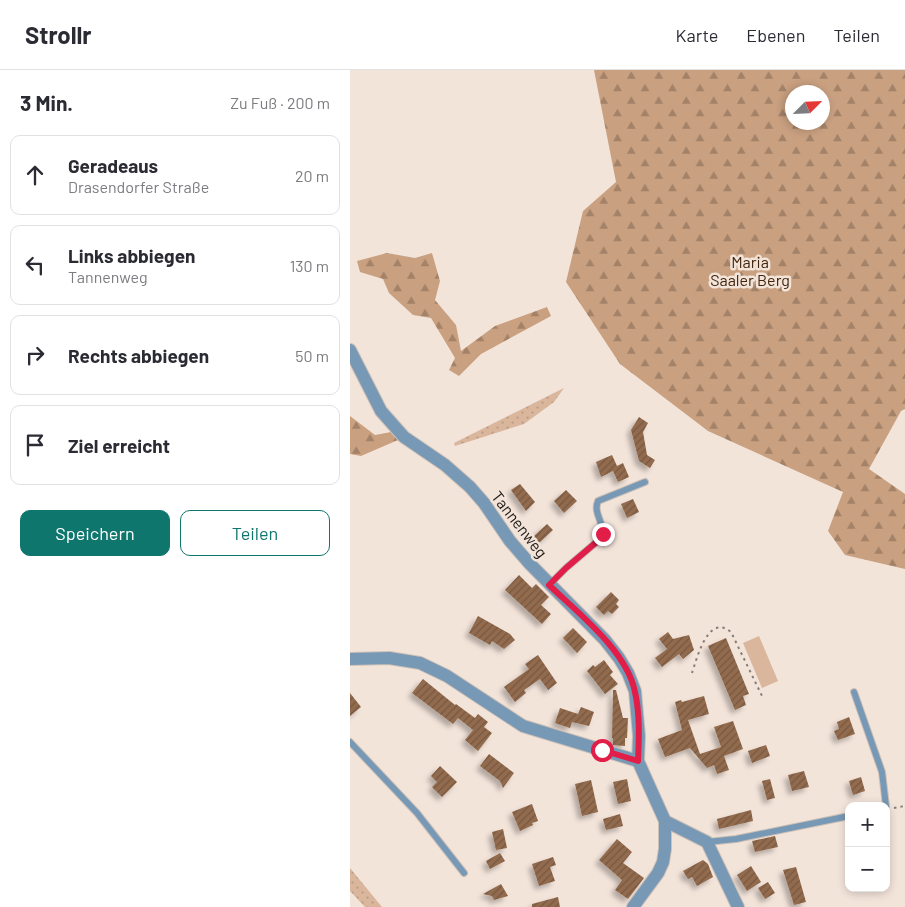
<!DOCTYPE html>
<html lang="de">
<meta charset="utf-8">
<style>
:root{--surface:#fff;--page:#f2f2f3;--text:#2b2b33;--muted:#7c7c81;--line:#e1e1e2;--accent:#0f766e}
body{margin:0;font-family:Barlow,sans-serif;background:var(--page);color:var(--text)}
.controls{position:absolute;right:15px;bottom:15px;display:grid;overflow:hidden;border-radius:10px;box-shadow:0 2px 8px #0003}
.controls button{width:45px;height:45px;display:grid;place-items:center;padding:0;border:0;border-bottom:1px solid var(--line);background:var(--surface);color:var(--text);font:25px sans-serif}
.compass{position:absolute;left:435px;top:15px;width:45px;height:45px;border-radius:50%;background:var(--surface);box-shadow:0 2px 8px #0003;rotate:66deg}
.stop{position:absolute;width:15px;height:15px;margin:-11px;border:4px solid #e11d48;border-radius:50%;background:#fff}
.stop.end{background:#e11d48;border-color:#fff;box-shadow:0 1px 5px #0008}
.list{margin:0;padding:0;list-style:none}
h2{display:flex;justify-content:space-between;align-items:center;height:65px;margin:0;padding:0 20px;font-size:21px}
h2 small{font-size:16px;font-weight:400;color:var(--muted)}
.list li{display:grid;grid-template-columns:32px 1fr auto;gap:15px;align-items:center;box-sizing:border-box;height:80px;margin:0 10px 10px;padding:0 10px;border:1px solid var(--line);border-radius:10px}
.list b{display:block;font-size:19px;white-space:nowrap}
.list p{margin:0;font-size:16px;white-space:nowrap;color:var(--muted)}
.list em{font-size:16px;font-style:normal;color:var(--muted)}
.actions{display:flex;gap:10px;padding:15px 20px}
.actions a{flex:1;padding:11px 0;border:1px solid var(--accent);border-radius:10px;text-align:center;font-size:18px;color:var(--accent)}
.actions .main{background:var(--accent);color:#fff}
.icon{flex:none;width:28px;height:28px;fill:none;stroke:currentColor;stroke-width:2;stroke-linecap:round;stroke-linejoin:round}
.map{position:relative;flex:none;width:555px;height:837px;overflow:hidden}
header{display:flex;align-items:center;gap:30px;box-sizing:border-box;height:70px;padding:0 25px;background:var(--surface);border-bottom:1px solid var(--line)}
header strong{font-size:24px}
nav{display:flex;gap:28px;margin-inline-start:auto;font-size:18px}
main{display:flex}
aside{flex:1;background:var(--surface)}
.map>svg:first-child{display:block}
.grass{fill:url(#grass-dots)}
.forest{fill:url(#forest-firs);fill-rule:evenodd}
.pitch{fill:#d9b69c}
.building{fill:url(#building-hatch);filter:url(#shadow)}
.lines{fill:none;stroke-linecap:round;stroke-linejoin:round}
.lane-casing{stroke:#cdc0b7;stroke-width:8}
.street-casing{stroke:#cdc0b7;stroke-width:14}
.path{stroke:#877d76;stroke-width:2;stroke-dasharray:2.5 4;stroke-linecap:butt}
.lane{stroke:#7799b5;stroke-width:6}
.street{stroke:#7799b5;stroke-width:12}
.route{stroke:#e11d48;stroke-width:6}
.labels{text-anchor:middle;dominant-baseline:central;stroke-width:5;stroke-linejoin:round;paint-order:stroke}
.park-label{font-size:16px;fill:#42250c;stroke:#f3e4da}
.street-label{font-size:16px;fill:#1f1a16;stroke:#f3e4da}
</style>
<header>
<strong>Strollr</strong>
<nav><a>Karte</a><a>Ebenen</a><a>Teilen</a></nav>
</header>
<main>
<aside>
<h2>3 Min.<small>Zu Fuß · 200 m</small></h2>
<ul class="list">
<li><svg class="icon" aria-label="ahead" viewBox="0 0 24 24"><path d="M12 20V5M6 11l6-6 6 6"/></svg><div><b>Geradeaus</b><p>Drasendorfer Straße</p></div><em>20 m</em></li>
<li><svg class="icon" aria-label="left" viewBox="0 0 24 24"><path d="M17 20v-9H6M10 6l-5 5 5 5"/></svg><div><b>Links abbiegen</b><p>Tannenweg</p></div><em>130 m</em></li>
<li><svg class="icon" aria-label="right" viewBox="0 0 24 24"><path d="M7 20v-9h11M14 6l5 5-5 5"/></svg><div><b>Rechts abbiegen</b></div><em>50 m</em></li>
<li><svg class="icon" aria-label="arrive" viewBox="0 0 24 24"><path d="M6 21V4h12l-3 4 3 4H6"/></svg><div><b>Ziel erreicht</b></div></li>
</ul>
<div class="actions"><a class="main">Speichern</a><a>Teilen</a></div>
</aside>
<div class="map">
<svg width="555" height="837" viewBox="0 0 555 837">
<defs>
<pattern id="grass-dots" width="8" height="8" patternUnits="userSpaceOnUse" patternTransform="scale(1.25)"><rect width="8" height="8" fill="#d9b69c"/><path d="M2 2h.1M6 6h.1" fill="none" stroke="#ba9c86" stroke-width="1.8" stroke-linecap="round"/></pattern>
<pattern id="forest-firs" width="22" height="20" patternUnits="userSpaceOnUse" patternTransform="scale(1.25)"><rect width="22" height="20" fill="#c9a080"/><path d="M5 1l3.5 6h-7zM16 11l3.5 6h-7z" fill="#a38268"/></pattern>
<pattern id="building-hatch" width="6" height="6" patternUnits="userSpaceOnUse" patternTransform="scale(1.25)"><rect width="6" height="6" fill="#926b4e"/><path d="M-1 1l2-2M0 6l6-6M5 7l2-2" fill="none" stroke="#775740"/></pattern>
<filter id="shadow"><feDropShadow dx="-4" dy="4" stdDeviation="2.5" flood-color="#0004"/></filter>
</defs>
<rect width="100%" height="100%" fill="#f3e4da"/>
<!-- grass -->
<g class="grass">
<polygon points="214,318 204,332 174,354 105,376 104,373"/>
<polygon points="0,798 32,837 15,837 0,821"/>
</g>
<!-- forest -->
<g class="forest">
<path d="M244,0H555V339L551,341L519,399L555,424V499L495,485L478,461L493,422L358,361L270,294L216,212L233,141L266,112ZM472,22V52H442V22Z"/>
<polygon points="37,183 65,188 82,183 90,211 85,230 106,255 111,281 145,256 197,237 201,246 131,284 109,306 99,300 105,288 81,248 63,245 39,223 33,209 10,202 7,191"/>
<polygon points="0,346 25,365 41,362 48,370 11,386 0,384"/>
</g>
<!-- pitch -->
<polygon class="pitch" points="409,566 428,611 412,618 393,573"/>
<!-- building -->
<g class="building">
<polygon points="289,347 298,353 293,362 297,385 305,390 300,398 289,391 281,360"/>
<polygon points="262,385 267,396 273,393 279,407 268,412 263,401 251,407 246,392"/>
<polygon points="170,414 185,432 176,441 161,420"/>
<polygon points="216,420 227,431 214,443 204,431"/>
<polygon points="283,429 289,442 277,448 271,434"/>
<polygon points="197,454 203,460 189,473 183,467"/>
<polygon points="169,505 182,518 186,514 199,527 191,535 201,544 192,554 155,520"/>
<polygon points="261,522 269,530 266,534 269,537 262,544 258,541 254,545 246,537"/>
<polygon points="128,546 160,564 165,570 154,579 142,571 140,575 119,563"/>
<polygon points="223,558 237,572 227,583 213,568"/>
<polygon points="318,562 323,569 339,565 344,580 333,589 329,584 312,597 305,588 317,579 309,569"/>
<polygon points="376,568 399,624 393,626 396,635 385,640 358,576"/>
<polygon points="188,585 207,613 198,620 190,609 174,620 176,623 165,632 154,617 179,599 175,594"/>
<polygon points="254,590 263,602 260,605 268,614 255,624 237,601 243,595 245,597"/>
<polygon points="73,609 105,635 106,634 125,648 128,644 138,652 134,657 142,663 128,681 115,670 123,660 108,648 103,654 62,623"/>
<polygon points="263,620 266,620 273,648 278,648 277,668 275,668 275,676 263,675 263,668 262,668"/>
<polygon points="0,623 11,637 0,646"/>
<polygon points="354,626 359,644 338,650 350,684 371,677 364,657 383,651 393,679 374,686 379,700 367,704 364,695 357,698 340,678 315,687 308,669 332,660 325,632 331,630 332,632"/>
<polygon points="231,637 244,642 239,656 222,652 220,658 205,653 210,638 228,644"/>
<polygon points="499,647 505,664 488,670 484,661 489,659 487,652"/>
<polygon points="416,675 420,686 402,693 398,681"/>
<polygon points="139,684 164,703 153,718 150,711 130,696"/>
<polygon points="90,696 107,712 92,727 82,717 87,712 81,706"/>
<polygon points="454,701 459,717 442,721 438,705"/>
<polygon points="511,707 515,721 503,725 499,711"/>
<polygon points="277,709 281,731 268,734 263,712"/>
<polygon points="420,709 425,728 417,730 412,711"/>
<polygon points="241,710 248,742 232,746 225,714"/>
<polygon points="182,734 188,751 182,753 183,755 170,761 162,742"/>
<polygon points="401,740 403,751 369,759 367,749"/>
<polygon points="270,744 273,756 256,760 253,749"/>
<polygon points="153,759 157,778 146,780 142,762"/>
<polygon points="425,766 428,777 405,782 402,771"/>
<polygon points="267,769 282,782 273,793 294,808 278,829 265,820 272,810 249,790"/>
<polygon points="150,783 155,791 140,799 136,791"/>
<polygon points="203,787 206,795 200,797 205,811 189,816 182,794"/>
<polygon points="353,790 358,794 363,807 347,816 342,807 338,809 333,801"/>
<polygon points="401,796 411,812 397,821 387,805"/>
<polygon points="446,797 456,832 444,835 433,800"/>
<polygon points="418,812 425,823 415,829 408,818"/>
<polygon points="151,814 158,826 144,830 142,826 133,824"/>
<polygon points="208,827 210,837 182,837 182,834"/>
</g>
<g class="lines">
<!-- lane casing -->
<g class="lane-casing">
<g id="lane">
<path d="M200,514L216,498L250,469C258,455 242,445 248,431L295,412"/>
<polyline points="504,622 532,702 536,736"/>
<polyline points="0,672 67,743 114,803"/>
<polyline points="357,772 386,769 499,746"/>
</g>
</g>
<!-- street casing -->
<g class="street-casing">
<g id="street">
<polyline points="0,280 31,341 54,367 95,395 120,417 134,433 160,471 179,493 255,570 269,588 278,603 285,621 289,666 288,691 315,751 315,779 313,792 308,803 283,837"/>
<polyline points="0,589 39,588 70,593 97,606 173,656 288,691"/>
<polyline points="315,751 357,772 388,837"/>
</g>
</g>
<!-- path -->
<g class="path">
<path d="M342,603C347,588 358,543 381,562L413,628"/>
<polyline points="544,738 555,736"/>
</g>
<!-- lane -->
<use href="#lane" class="lane"/>
<!-- street -->
<use href="#street" class="street"/>
</g>
<g class="lines">
<!-- route -->
<path class="route" d="M252,680L288,691C289,669 290,644 285,622C277,581 228,543 199,515L216,498L250,469L253,464"/>
</g>
<g class="labels">
<!-- park labels -->
<g class="park-label">
<text x="400" y="191">Maria<tspan x="400" dy="18">Saaler Berg</tspan></text>
</g>
<!-- street labels -->
<g class="street-label">
<text transform="translate(170 454) rotate(52)">Tannenweg</text>
</g>
</g>
</svg>
<div class="controls">
<button>+</button>
<button>−</button>
</div>
<svg class="compass" viewBox="-18 -18 36 36"><path d="M0-13l5 13h-10z" fill="#e53935"/><path d="M0 13l5-13h-10z" fill="#7c7c81"/></svg>
<div class="stop" style="left:252px;top:680px"></div>
<div class="stop end" style="left:253px;top:464px"></div>
</div>
</main>
